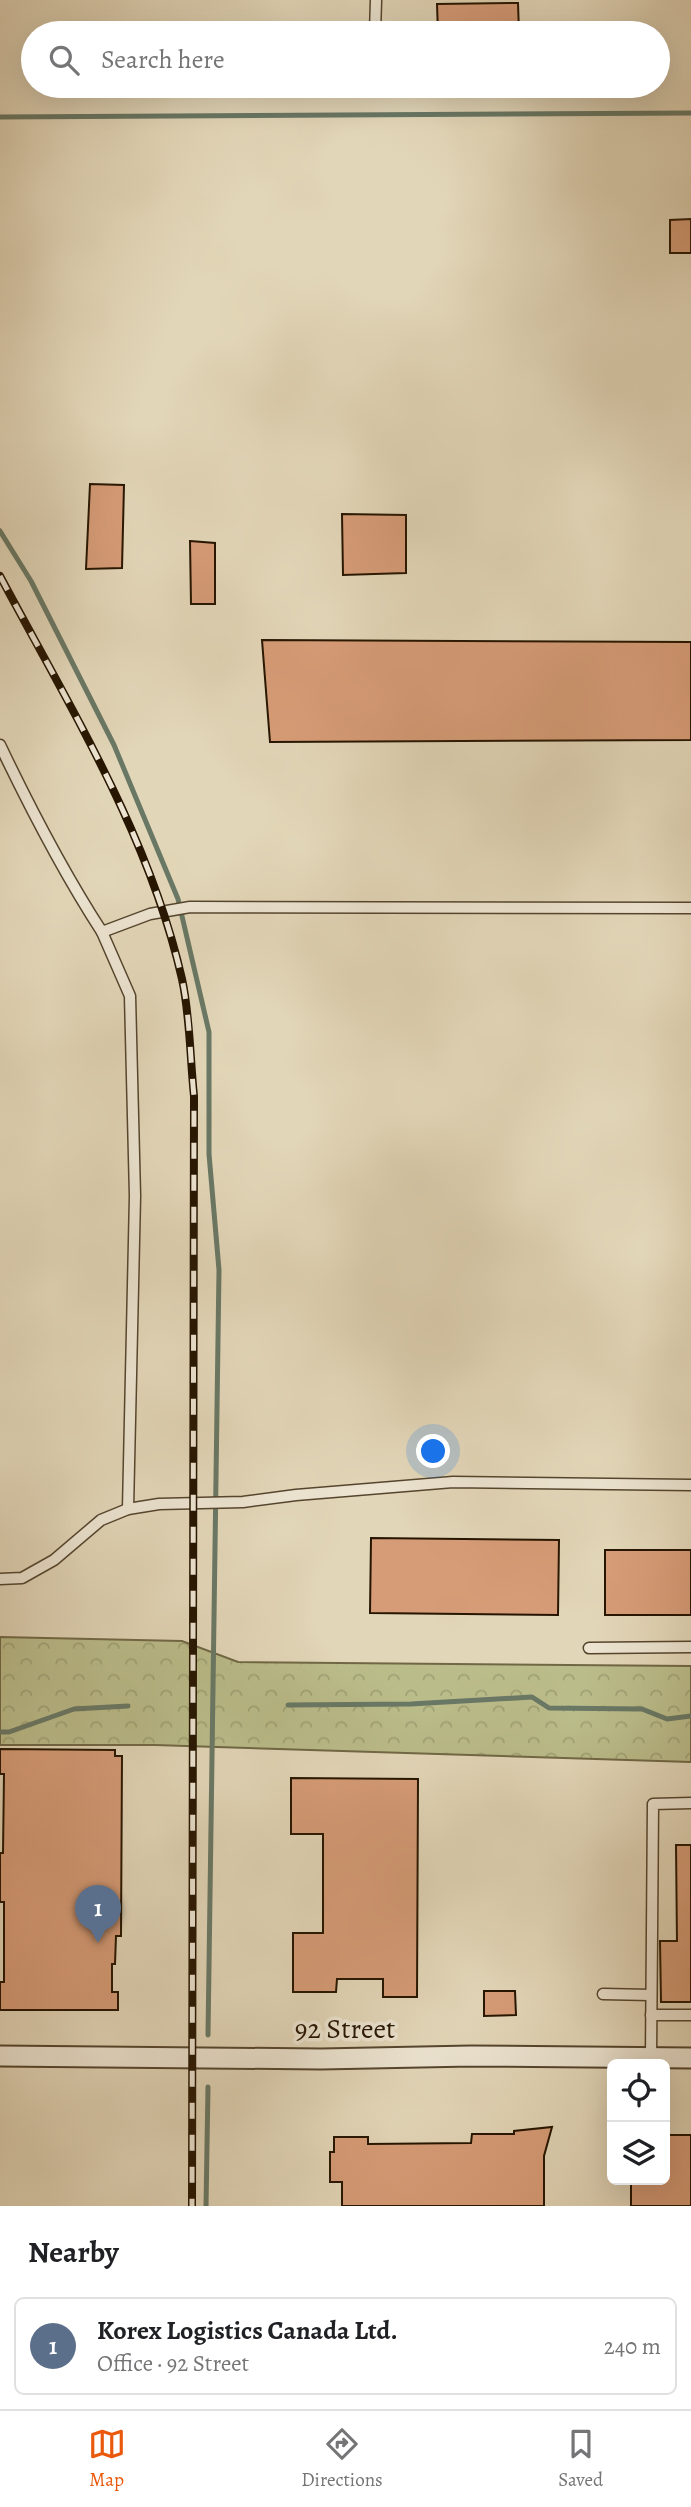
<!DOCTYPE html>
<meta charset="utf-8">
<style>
:root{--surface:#fff;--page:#f2f2f2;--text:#202124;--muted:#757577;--line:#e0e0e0;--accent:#ea580c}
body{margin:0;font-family:Alegreya,serif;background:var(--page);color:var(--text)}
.controls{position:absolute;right:21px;bottom:21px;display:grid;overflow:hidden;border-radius:10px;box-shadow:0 7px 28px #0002}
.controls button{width:63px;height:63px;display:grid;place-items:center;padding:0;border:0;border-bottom:2px solid var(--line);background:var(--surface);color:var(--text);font:35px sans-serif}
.you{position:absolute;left:434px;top:1452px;width:24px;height:24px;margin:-18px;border:5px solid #fff;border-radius:50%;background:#1a73e8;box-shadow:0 0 0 10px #1a73e833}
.badge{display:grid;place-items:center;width:46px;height:46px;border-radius:50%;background:var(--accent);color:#fff;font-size:23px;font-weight:700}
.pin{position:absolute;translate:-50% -58px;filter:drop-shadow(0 2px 4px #0008)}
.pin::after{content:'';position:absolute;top:37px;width:24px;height:21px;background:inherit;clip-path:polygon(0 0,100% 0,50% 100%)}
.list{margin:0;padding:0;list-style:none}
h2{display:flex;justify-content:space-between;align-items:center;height:91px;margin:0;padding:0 28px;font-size:30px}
h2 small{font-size:23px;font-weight:400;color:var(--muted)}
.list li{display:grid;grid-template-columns:46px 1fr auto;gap:21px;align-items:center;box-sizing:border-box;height:98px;margin:0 14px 14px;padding:0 14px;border:2px solid var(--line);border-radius:10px}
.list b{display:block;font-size:26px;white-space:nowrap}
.list p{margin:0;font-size:23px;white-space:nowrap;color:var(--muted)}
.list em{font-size:23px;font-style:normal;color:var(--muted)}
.icon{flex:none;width:38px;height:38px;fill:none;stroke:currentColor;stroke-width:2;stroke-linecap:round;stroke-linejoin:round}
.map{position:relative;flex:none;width:691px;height:2206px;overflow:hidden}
.search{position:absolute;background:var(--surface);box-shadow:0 7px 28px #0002;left:21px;right:21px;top:21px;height:77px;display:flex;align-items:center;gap:18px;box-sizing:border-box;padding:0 24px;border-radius:38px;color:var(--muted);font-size:26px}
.sheet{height:203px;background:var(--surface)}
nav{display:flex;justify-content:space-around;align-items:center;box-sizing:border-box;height:98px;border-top:2px solid var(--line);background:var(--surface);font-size:19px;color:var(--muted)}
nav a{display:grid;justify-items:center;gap:4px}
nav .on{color:var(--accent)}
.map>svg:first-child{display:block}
.forest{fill:url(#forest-crowns);stroke:#706845;stroke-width:2}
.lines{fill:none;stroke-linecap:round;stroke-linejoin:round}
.stream{stroke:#697865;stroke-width:5}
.building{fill:#d69c77;stroke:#261500;stroke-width:2}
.lane-casing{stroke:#55452e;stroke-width:13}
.street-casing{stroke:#55452e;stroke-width:23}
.lane{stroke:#ece4d1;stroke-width:10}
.street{stroke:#ece4d1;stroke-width:19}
.rail-casing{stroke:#261500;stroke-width:8}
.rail{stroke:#ece4d1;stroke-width:5;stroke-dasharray:16;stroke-linecap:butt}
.labels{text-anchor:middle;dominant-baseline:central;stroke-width:7;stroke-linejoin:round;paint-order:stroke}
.street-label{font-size:28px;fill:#261500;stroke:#ece4d1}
</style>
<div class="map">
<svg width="691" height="2206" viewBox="0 0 691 2206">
<defs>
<pattern id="forest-crowns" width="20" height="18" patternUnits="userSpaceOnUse" patternTransform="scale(1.75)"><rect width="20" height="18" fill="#babc8a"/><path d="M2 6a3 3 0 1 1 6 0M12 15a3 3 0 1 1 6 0" fill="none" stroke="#a0a175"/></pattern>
</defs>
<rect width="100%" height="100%" fill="#e2d6b8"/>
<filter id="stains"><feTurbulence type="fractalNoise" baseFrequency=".00286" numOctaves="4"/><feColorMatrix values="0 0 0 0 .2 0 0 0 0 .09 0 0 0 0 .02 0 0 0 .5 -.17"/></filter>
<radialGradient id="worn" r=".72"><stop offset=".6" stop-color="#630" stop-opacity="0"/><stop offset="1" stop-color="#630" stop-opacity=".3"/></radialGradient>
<!-- forest -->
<polygon class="forest" points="0,1637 182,1641 238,1662 691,1666 691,1762 155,1745 0,1745"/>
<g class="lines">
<!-- stream -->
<g class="stream">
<polyline points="0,117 691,113"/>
<polyline points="0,531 31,581 114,745 178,899 209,1032 209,1154 219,1270 208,2035"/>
<polyline points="288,1705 411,1704 532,1697 549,1708 642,1709 667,1719 691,1716"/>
<polyline points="0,1732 9,1732 74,1709 128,1706"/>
<polyline points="206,2206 208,2087"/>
</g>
</g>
<!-- building -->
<g class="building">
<polygon points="518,3 519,33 438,33 437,4"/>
<polygon points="691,219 691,253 670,253 670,220"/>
<polygon points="90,484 124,485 122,568 86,569"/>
<polygon points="342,514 406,515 406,573 343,575"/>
<polygon points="190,541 215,543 215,604 191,604"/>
<polygon points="262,640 691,642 691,740 270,742"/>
<polygon points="371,1538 559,1540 558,1615 370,1613"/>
<rect x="605" y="1550" width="86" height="65"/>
<polygon points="0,1749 115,1750 115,1756 122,1756 121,1936 116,1936 115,1964 112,1964 112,1992 118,1992 118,2010 0,2010 0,1982 4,1982 4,1902 0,1902 0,1853 3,1853 4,1774 0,1774"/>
<polygon points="291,1778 418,1779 417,1997 383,1997 383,1979 337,1979 336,1992 293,1992 293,1933 323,1933 323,1834 291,1834"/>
<polygon points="676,1845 691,1845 691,2002 661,2002 660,1941 677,1941"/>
<polygon points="484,1991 515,1991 516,2015 484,2016"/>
<polygon points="552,2127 544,2156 544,2206 342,2206 342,2182 330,2182 330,2152 334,2152 334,2137 368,2137 368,2144 471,2143 472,2134 514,2134 514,2131"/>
<polygon points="665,2135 691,2135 691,2206 631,2206 631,2180 665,2180"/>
</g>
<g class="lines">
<!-- lane casing -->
<g class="lane-casing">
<g id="lane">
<polyline points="375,33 376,0"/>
<path d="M0,745C31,810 63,872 102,932L150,914L190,907L691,908"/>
<polyline points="102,932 130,996 135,1196 128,1509"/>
<polyline points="0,1579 22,1578 54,1560 101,1520 128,1509 159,1504 243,1502 296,1495 453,1482 691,1485"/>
<polyline points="589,1648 691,1647"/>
<polyline points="603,1994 651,1995"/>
<polyline points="651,2015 691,2015"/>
<polyline points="651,2058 653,1804 691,1803"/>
</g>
</g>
<!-- street casing -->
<g class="street-casing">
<polyline id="street" points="0,2056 321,2059 471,2056 691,2058"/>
</g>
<!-- lane -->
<use href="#lane" class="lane"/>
<!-- street -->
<use href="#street" class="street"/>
<!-- rail casing -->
<g class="rail-casing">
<path id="rail" d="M0,576C69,706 149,834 182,979C190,1015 190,1058 194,1096L192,2206"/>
</g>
<!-- rail -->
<use href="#rail" class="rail"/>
</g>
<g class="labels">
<!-- street labels -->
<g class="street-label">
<text x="345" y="2029">92 Street</text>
</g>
</g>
<rect width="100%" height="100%" filter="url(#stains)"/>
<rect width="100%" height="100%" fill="url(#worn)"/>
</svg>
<div class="controls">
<button><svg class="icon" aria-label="locate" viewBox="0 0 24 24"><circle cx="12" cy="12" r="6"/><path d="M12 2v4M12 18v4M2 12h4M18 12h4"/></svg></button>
<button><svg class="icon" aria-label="layers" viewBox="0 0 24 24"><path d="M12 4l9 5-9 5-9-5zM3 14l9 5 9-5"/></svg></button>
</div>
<div class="you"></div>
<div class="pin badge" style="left:98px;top:1943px;background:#5c6f8a">1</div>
<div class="search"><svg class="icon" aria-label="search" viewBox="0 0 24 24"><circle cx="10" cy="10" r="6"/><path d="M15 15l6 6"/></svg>Search here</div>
</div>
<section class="sheet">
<h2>Nearby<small></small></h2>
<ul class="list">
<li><span class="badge" style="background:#5c6f8a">1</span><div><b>Korex Logistics Canada Ltd.</b><p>Office · 92 Street</p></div><em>240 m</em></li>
</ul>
</section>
<nav>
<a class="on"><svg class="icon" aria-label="map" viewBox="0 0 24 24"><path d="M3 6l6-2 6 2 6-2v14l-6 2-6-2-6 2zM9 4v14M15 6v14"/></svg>Map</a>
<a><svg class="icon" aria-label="directions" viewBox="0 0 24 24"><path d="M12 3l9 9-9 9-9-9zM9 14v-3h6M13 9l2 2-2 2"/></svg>Directions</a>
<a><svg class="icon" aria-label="saved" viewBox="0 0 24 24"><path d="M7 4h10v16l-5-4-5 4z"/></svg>Saved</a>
</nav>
